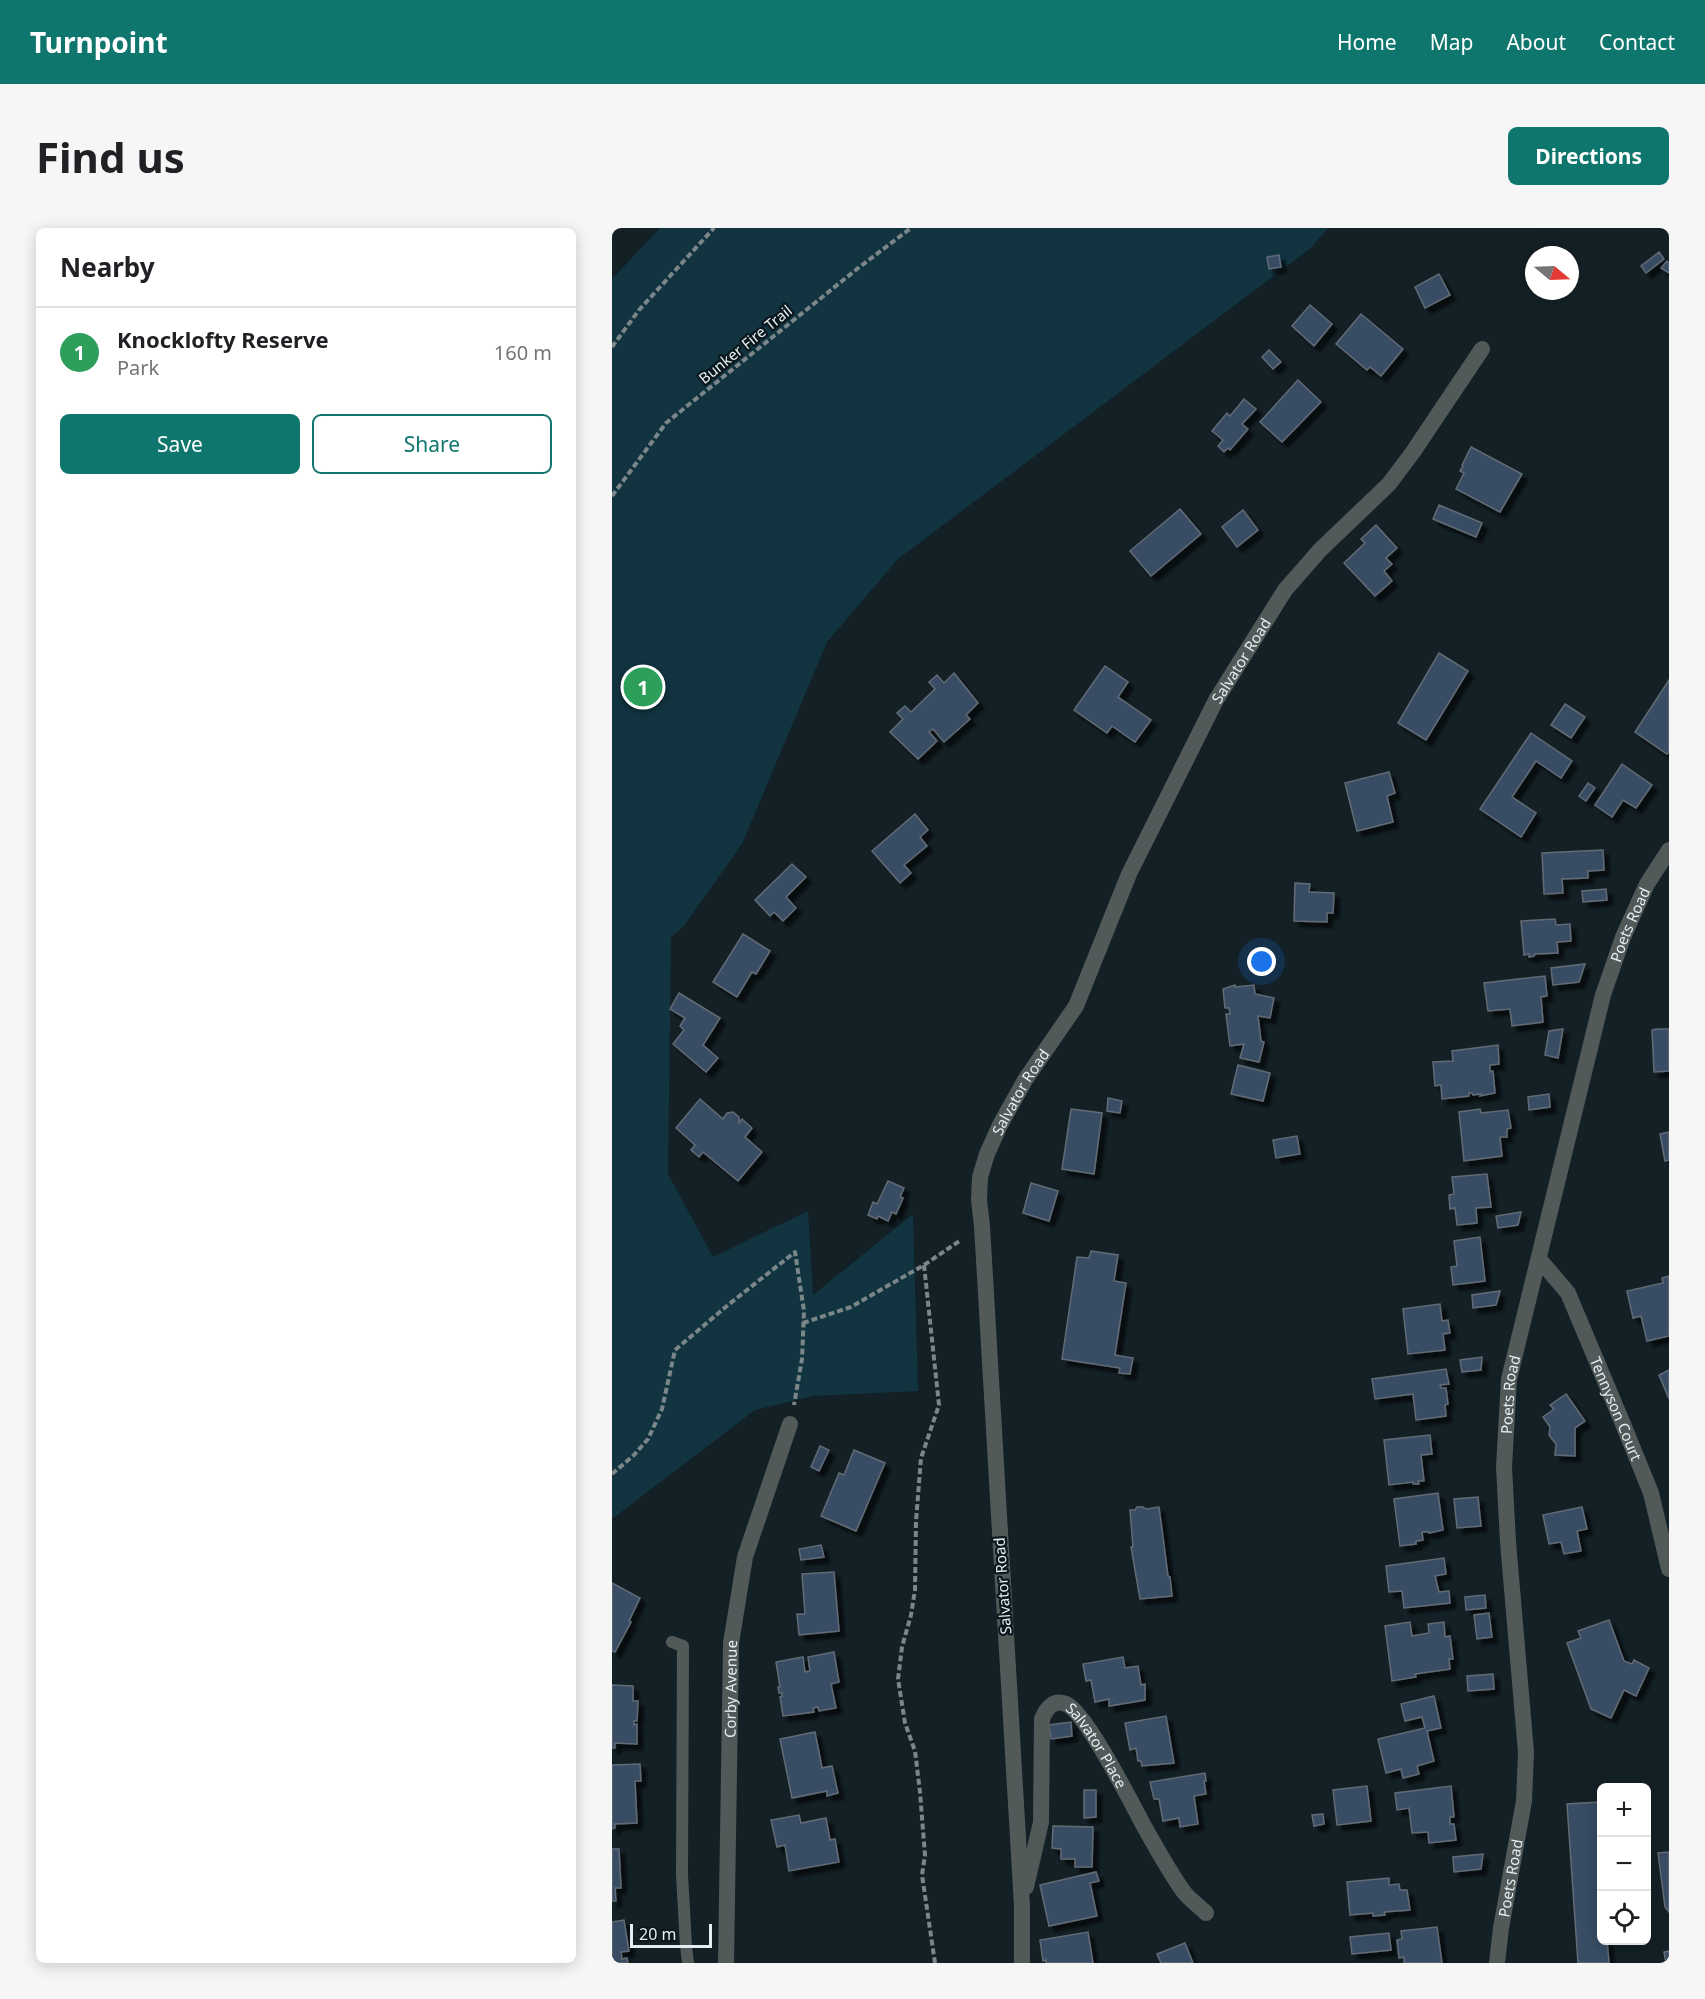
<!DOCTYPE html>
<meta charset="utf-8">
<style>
:root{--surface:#fff;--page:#f6f6f6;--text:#202124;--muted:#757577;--line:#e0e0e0;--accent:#0f766e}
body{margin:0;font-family:"Noto Sans",sans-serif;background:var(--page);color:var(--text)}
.controls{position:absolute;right:18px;bottom:18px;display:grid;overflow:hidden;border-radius:9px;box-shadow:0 3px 15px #0003}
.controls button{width:54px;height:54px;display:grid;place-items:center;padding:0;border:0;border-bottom:2px solid var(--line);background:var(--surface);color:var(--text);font:30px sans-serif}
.compass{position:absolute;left:913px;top:18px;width:54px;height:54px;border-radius:50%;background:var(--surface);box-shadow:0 3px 15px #0003;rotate:109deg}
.scale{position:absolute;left:18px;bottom:15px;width:82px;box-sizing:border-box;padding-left:6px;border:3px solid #e4edf1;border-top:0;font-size:16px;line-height:21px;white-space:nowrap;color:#e4edf1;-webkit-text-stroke:4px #0a171c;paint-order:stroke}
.you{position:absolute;left:650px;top:734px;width:21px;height:21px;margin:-15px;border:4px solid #fff;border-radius:50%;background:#1a73e8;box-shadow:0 0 0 9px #1a73e833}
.badge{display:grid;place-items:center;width:39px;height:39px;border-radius:50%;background:var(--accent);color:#fff;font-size:20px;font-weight:700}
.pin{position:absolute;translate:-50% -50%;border:3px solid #fff;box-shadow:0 2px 6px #0006}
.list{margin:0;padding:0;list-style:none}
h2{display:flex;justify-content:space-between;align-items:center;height:78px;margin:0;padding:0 24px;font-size:26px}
h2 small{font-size:20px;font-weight:400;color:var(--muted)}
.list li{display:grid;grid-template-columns:39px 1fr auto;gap:18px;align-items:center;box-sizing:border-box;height:90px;padding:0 24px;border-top:2px solid var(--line)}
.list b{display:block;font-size:22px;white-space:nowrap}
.list p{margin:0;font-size:20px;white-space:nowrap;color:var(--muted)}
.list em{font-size:20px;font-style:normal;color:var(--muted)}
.actions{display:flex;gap:12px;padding:18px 24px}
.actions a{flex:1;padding:14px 0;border:2px solid var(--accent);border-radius:9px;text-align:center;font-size:21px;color:var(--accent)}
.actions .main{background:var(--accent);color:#fff}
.icon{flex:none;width:33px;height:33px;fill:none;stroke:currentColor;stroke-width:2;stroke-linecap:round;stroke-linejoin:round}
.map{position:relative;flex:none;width:1057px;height:1735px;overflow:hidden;border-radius:9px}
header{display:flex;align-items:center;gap:36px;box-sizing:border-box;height:84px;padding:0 30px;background:var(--accent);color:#fff}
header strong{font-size:28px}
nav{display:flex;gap:33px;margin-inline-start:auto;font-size:21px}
.intro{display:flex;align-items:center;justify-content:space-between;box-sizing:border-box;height:144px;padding:0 36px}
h1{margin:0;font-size:42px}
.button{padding:15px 27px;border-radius:9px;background:var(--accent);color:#fff;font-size:21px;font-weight:700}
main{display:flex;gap:36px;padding:0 36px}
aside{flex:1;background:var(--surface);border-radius:9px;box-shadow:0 3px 15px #0003}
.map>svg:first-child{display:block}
.green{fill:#113440}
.building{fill:#384d64;stroke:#626b76;stroke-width:1.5;filter:url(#shadow)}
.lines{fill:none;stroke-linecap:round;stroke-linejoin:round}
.path{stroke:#7b868a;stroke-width:4;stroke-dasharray:6 3;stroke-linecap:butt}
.service{stroke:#525959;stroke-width:12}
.minor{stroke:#525959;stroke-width:16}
.labels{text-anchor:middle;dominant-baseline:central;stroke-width:4.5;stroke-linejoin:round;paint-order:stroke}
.street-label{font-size:15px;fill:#e4edf1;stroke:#0a171c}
</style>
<header>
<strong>Turnpoint</strong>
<nav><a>Home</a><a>Map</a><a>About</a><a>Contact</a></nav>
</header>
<div class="intro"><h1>Find us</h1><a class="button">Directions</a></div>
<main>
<aside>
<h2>Nearby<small></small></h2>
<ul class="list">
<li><span class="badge" style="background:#2e9e5b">1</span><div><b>Knocklofty Reserve</b><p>Park</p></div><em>160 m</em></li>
</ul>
<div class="actions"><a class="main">Save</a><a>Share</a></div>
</aside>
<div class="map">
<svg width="1057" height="1735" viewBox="0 0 1057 1735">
<defs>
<filter id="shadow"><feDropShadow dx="5.5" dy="5.5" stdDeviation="1.5" flood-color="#0009"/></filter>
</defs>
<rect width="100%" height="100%" fill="#132025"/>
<!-- green -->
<polygon class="green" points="48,0 716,0 699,20 286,331 215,414 130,616 71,699 59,709 56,946 101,1029 196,983 201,1067 301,986 306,1163 201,1168 143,1182 0,1291 0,51"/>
<!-- building -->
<g class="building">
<polygon points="1047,24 1052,31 1034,45 1029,38"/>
<polygon points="667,27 669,39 657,41 655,29"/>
<polygon points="1055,33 1057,35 1057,45 1049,40"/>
<polygon points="827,46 838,67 813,80 803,59"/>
<polygon points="698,77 720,96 702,118 680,98"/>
<polygon points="749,86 791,121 769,148 758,139 755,142 724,116"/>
<polygon points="657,122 669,134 661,141 650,129"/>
<polygon points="686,152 709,174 670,214 648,194"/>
<polygon points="632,171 644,181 630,196 636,201 618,222 616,220 612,224 606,218 611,212 600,203 615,185 618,188"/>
<polygon points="859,219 910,246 888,284 844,261 852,245 848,243 851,238 850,237"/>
<polygon points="827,277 870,295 864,309 821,291"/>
<polygon points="568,281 589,306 539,348 518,323"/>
<polygon points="631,282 646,302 625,319 610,299"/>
<polygon points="764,297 785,320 774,330 780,336 772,343 780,353 763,368 732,335 753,315 749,311"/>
<polygon points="827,425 856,443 814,512 786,495"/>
<polygon points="493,438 516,454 506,469 539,492 523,514 500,498 495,505 462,482"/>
<polygon points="342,445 366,475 354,487 358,491 332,514 321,501 317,504 325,513 306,531 278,504 291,491 285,485 293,478 299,484 323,461 317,454 325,447 332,455"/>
<polygon points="1057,452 1057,524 1055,526 1023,504"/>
<polygon points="953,476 973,489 959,510 939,497"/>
<polygon points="919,505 960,533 949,550 924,533 900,569 924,585 909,609 868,581"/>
<polygon points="1010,536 1040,557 1024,580 1011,572 1000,589 983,577"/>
<polygon points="777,544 783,565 775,568 781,594 745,603 733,555"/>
<polygon points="976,555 983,560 974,573 967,568"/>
<polygon points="303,586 316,602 308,609 315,618 292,637 299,645 288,655 260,623"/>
<polygon points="991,622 992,642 976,643 976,650 950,651 951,665 932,666 930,625"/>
<polygon points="180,636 194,649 174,669 184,680 171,693 162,684 158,688 143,672"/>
<polygon points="683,655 698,656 697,664 722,665 721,685 715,685 715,694 682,693"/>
<polygon points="994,661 995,672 971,674 970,663"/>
<polygon points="943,691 944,697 958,696 959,713 945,714 946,725 923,726 922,728 917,729 917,726 912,727 909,693"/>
<polygon points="131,706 158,723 144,746 140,744 125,769 101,754"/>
<polygon points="973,736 967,754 941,757 939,740"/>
<polygon points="933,748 935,768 929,769 931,794 900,798 898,781 876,783 872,755"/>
<polygon points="623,757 623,759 642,757 643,766 662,770 658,790 646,788 649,813 652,814 647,834 628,830 632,816 618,818 614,786 618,786 617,780 613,780 611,761"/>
<polygon points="67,765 108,790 91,817 106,830 94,844 61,816 72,802 68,798 73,790 58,781"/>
<polygon points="951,801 946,830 933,827 937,803"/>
<polygon points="1044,801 1057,801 1057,843 1042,844 1040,802"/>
<polygon points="886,817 887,836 878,837 878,844 881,843 883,865 868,868 869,866 861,867 860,865 857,865 857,868 830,871 829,857 823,858 821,834 841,833 840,823"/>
<polygon points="626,837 658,845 651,873 619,866"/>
<polygon points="937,866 938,879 917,882 916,869"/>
<polygon points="496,870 510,873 508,885 495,883"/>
<polygon points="88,871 111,891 115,885 121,884 127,889 127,895 130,891 140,900 133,909 150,924 126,953 91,924 87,929 79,922 83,917 64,900"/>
<polygon points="459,881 490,885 482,946 450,941"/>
<polygon points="868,881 869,885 896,882 899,900 895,901 895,909 888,909 890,928 852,933 847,884"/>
<polygon points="1057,904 1057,932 1053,933 1048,906"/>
<polygon points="685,908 688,926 664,930 661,912"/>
<polygon points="875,946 879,979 864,980 865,995 845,997 843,980 838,981 837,967 842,966 840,949"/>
<polygon points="276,953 292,960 288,969 291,970 284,986 280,984 276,993 266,988 265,991 256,987 261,974 265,976"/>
<polygon points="419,955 446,963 437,993 411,985"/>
<polygon points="909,984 906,997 886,1000 884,988"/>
<polygon points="868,1009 873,1053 841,1057 839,1039 845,1038 842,1013"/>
<polygon points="479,1023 506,1027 502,1053 514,1055 503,1127 521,1130 518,1146 507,1145 508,1140 450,1131 465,1029 477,1030"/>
<polygon points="1057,1048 1057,1108 1035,1113 1029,1088 1021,1090 1015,1063 1051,1055 1050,1050"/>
<polygon points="888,1063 884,1077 861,1080 860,1067"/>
<polygon points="828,1076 830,1093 836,1092 838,1105 831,1106 833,1122 796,1126 791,1081"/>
<polygon points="870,1129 869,1142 850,1144 848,1132"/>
<polygon points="834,1141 837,1156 828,1157 829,1160 834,1160 836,1176 833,1177 834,1188 804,1192 801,1166 763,1171 760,1151"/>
<polygon points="1057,1142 1057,1171 1047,1147"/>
<polygon points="954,1166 973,1193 963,1200 963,1228 943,1227 944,1216 937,1207 938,1199 931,1189 942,1181 938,1177"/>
<polygon points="818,1207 820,1226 809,1227 812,1253 806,1253 807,1256 801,1256 801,1254 777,1257 772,1212"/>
<polygon points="208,1218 217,1222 207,1243 199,1239"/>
<polygon points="242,1222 273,1235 244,1303 209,1288 227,1245 232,1247"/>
<polygon points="826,1265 831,1302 817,1305 817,1304 810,1304 811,1312 804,1313 804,1316 788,1318 782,1271"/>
<polygon points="866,1269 869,1298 845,1300 842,1271"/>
<polygon points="525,1279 531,1279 534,1281 547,1279 556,1348 558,1349 560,1368 528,1371 519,1319 521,1319 518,1282 523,1282"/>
<polygon points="970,1279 975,1301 965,1303 969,1323 952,1326 949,1314 937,1316 931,1287"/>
<polygon points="209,1317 212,1329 189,1332 187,1321"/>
<polygon points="832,1330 834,1346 823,1348 827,1364 837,1363 838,1375 792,1380 790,1363 777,1364 774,1338"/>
<polygon points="222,1344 227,1403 187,1407 185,1386 193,1386 190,1346"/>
<polygon points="0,1355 28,1370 17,1393 19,1394 3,1424 0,1423"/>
<polygon points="873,1367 874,1380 854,1382 853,1369"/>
<polygon points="877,1385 880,1409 865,1411 862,1387"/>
<polygon points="997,1392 1012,1433 1020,1436 1022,1432 1037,1440 1024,1468 1012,1462 999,1490 979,1481 955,1415 969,1410 966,1403"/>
<polygon points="798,1394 800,1408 817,1405 816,1396 832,1394 833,1409 838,1408 841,1431 837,1431 838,1441 803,1446 804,1449 780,1453 773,1398"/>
<polygon points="222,1424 227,1454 219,1456 224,1480 207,1483 206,1479 201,1480 202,1484 171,1488 168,1469 170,1468 170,1465 167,1465 166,1459 168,1459 164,1434 191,1429 193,1444 198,1443 196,1429"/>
<polygon points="511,1429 513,1440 526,1438 529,1457 533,1456 533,1472 497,1478 497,1471 483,1474 479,1452 474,1453 471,1436"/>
<polygon points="881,1446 882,1461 856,1463 855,1448"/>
<polygon points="0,1457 21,1458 21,1473 26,1473 25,1493 22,1493 22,1497 25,1496 25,1516 3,1515 3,1520 0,1520"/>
<polygon points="822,1468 829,1500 815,1503 822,1533 805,1538 807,1546 791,1550 789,1541 774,1545 766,1511 813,1500 810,1489 793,1493 789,1476"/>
<polygon points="554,1488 562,1535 530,1538 529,1533 526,1533 524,1520 518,1522 513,1495"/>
<polygon points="459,1494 460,1508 439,1511 437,1497"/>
<polygon points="203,1504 210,1540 220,1538 226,1565 215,1568 215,1563 180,1570 168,1511"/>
<polygon points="28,1536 29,1553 23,1553 25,1595 3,1596 3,1600 0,1601 0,1537"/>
<polygon points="593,1545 594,1553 592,1553 594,1566 582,1568 586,1596 568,1599 567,1590 551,1593 547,1571 542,1571 538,1554"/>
<polygon points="755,1558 759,1593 725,1597 721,1562"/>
<polygon points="839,1558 842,1589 838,1589 838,1596 842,1596 844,1612 817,1615 816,1604 800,1605 797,1580 785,1582 783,1565"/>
<polygon points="472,1562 484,1562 484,1589 472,1590"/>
<polygon points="986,1574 990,1627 990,1712 995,1712 997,1735 966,1735 955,1576"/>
<polygon points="711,1586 712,1596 702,1598 700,1587"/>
<polygon points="187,1587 189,1595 214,1590 218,1612 223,1611 227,1634 177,1643 173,1617 165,1619 159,1592"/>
<polygon points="441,1598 481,1599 480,1639 463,1639 463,1631 449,1631 449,1621 440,1620"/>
<polygon points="0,1621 7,1621 9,1660 3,1660 4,1673 0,1673"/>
<polygon points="1057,1624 1057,1684 1053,1679 1046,1625"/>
<polygon points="871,1626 869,1641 842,1644 841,1629"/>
<polygon points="484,1644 487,1653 478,1655 485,1688 437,1698 428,1657"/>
<polygon points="777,1650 777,1657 787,1656 788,1662 795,1662 798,1682 772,1684 773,1687 761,1688 761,1685 738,1687 735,1654"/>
<polygon points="12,1692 17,1723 9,1724 10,1731 15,1730 16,1735 0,1735 0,1694"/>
<polygon points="825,1699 830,1735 792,1735 792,1729 787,1730 785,1712 790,1711 789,1703"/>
<polygon points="476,1704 481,1735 434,1735 434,1732 431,1733 428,1712"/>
<polygon points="777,1705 779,1722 740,1726 738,1709"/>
<polygon points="573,1715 581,1735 549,1735 545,1726"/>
<polygon points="1057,1723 1057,1735 1054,1735 1052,1724"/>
</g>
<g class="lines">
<!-- path -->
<g class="path">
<polyline points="0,119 27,82 102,0"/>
<polyline points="0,268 54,195 245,41 299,0"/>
<polyline points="312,1037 327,1177 309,1230 304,1293 303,1362 299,1387 290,1419 286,1451 293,1495 303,1523 308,1564 313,1627 310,1647 323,1735"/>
<polyline points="191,1095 239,1079 312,1037 349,1012"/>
<polyline points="0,1246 22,1227 36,1211 50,1181 63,1122 116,1077 183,1024 192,1083 190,1131 182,1177"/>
</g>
<!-- service -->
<polyline class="service" points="60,1414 71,1418 70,1647 74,1718 76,1735"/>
<!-- minor -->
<g class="minor">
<path id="s1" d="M927,1031L956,1065L1011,1196L1039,1265L1057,1341"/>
<path id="s2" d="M414,1659L429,1594L430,1491C434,1481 441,1471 454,1476C474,1484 520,1576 533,1600C545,1621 557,1643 571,1663C577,1671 587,1678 594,1685"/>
<path id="s3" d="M114,1735L119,1415L133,1329L178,1196"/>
<path id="s4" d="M410,1735V1678L370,998L367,972L368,949L375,926L388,897L413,852L464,778L517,646L604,472L673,362L708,322L777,256L801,224L870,121"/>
<path id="s5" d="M885,1735L889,1700L912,1573L914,1524L896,1314L892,1239L897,1151L991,767L1011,709L1035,656L1057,622"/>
</g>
</g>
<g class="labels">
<!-- street labels -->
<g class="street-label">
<text transform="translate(133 116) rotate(-39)">Bunker Fire Trail</text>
<text stroke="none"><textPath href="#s4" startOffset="1368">Salvator Road</textPath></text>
<text stroke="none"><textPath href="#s5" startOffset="1058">Poets Road</textPath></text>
<text stroke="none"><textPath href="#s4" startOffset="882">Salvator Road</textPath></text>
<text stroke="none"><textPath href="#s5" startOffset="572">Poets Road</textPath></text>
<text stroke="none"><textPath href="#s1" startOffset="170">Tennyson Court</textPath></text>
<text transform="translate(390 1358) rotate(-94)">Salvator Road</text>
<text stroke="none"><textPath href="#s3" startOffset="274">Corby Avenue</textPath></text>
<text stroke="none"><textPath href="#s2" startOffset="254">Salvator Place</textPath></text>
<text stroke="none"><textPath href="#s5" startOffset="86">Poets Road</textPath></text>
</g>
</g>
</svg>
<div class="controls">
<button>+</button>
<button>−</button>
<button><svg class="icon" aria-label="locate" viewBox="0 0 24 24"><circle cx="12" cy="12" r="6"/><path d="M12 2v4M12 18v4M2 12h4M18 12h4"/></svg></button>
</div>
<svg class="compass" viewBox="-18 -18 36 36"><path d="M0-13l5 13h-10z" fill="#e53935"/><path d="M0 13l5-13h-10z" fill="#757577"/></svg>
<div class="scale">20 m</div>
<div class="you"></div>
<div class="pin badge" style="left:31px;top:459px;background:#2e9e5b">1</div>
</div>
</main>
